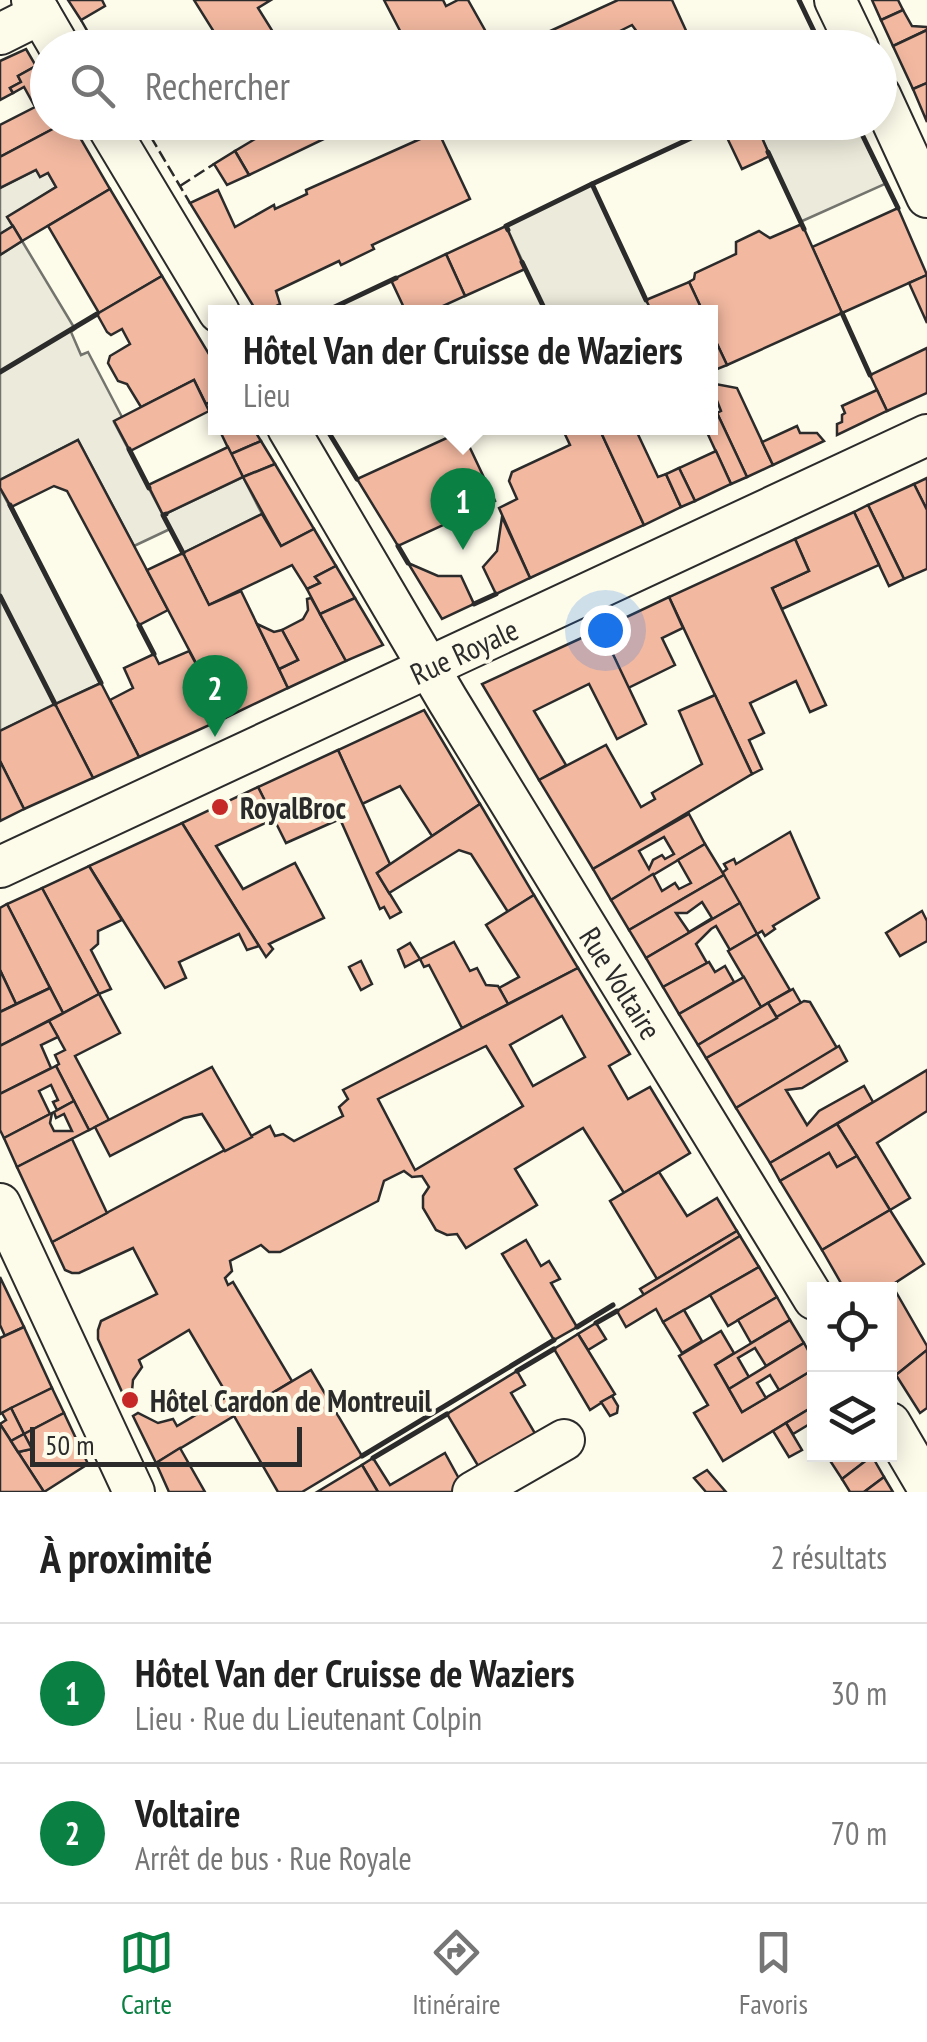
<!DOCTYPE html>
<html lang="fr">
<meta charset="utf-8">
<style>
:root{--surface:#fff;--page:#f6f6f6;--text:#222;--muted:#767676;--line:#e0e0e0;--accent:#0b8043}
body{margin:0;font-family:"PT Sans Narrow",sans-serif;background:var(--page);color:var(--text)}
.controls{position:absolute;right:30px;bottom:30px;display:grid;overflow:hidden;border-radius:0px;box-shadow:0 5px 25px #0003}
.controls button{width:90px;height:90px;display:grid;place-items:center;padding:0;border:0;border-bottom:2px solid var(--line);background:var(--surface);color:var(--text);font:50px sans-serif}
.scale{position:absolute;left:30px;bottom:25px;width:272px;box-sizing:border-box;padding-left:10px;border:5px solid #2b2b2b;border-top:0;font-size:28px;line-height:35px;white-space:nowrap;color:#2b2b2b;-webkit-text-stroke:8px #fdfbea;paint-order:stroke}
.you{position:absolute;left:605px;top:630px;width:35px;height:35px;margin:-25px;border:8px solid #fff;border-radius:50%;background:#1a73e8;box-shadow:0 0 0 15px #1a73e833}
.badge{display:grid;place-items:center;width:65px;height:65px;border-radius:50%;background:var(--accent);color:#fff;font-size:32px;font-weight:700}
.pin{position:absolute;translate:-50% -82px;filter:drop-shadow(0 2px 5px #0008)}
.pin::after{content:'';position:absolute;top:52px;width:35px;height:30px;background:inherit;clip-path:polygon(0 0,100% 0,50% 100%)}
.popup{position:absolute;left:208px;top:305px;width:510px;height:130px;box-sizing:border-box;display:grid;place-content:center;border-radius:0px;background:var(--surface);filter:drop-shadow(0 2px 8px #0005);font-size:32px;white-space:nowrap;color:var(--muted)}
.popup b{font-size:38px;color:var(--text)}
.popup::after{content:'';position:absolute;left:50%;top:100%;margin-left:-20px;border:20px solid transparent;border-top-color:var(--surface)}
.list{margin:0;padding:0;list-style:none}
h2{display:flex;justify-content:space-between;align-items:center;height:130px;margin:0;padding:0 40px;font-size:42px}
h2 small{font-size:32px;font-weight:400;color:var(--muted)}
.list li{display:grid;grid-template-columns:65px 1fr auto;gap:30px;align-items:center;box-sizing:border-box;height:140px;padding:0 40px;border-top:2px solid var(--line)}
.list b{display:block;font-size:38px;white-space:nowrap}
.list p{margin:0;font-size:32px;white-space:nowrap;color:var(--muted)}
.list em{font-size:32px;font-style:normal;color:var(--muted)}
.icon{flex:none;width:55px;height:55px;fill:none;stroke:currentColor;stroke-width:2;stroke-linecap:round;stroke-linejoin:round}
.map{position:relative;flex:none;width:927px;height:1492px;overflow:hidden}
.search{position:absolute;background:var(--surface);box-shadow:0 5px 25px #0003;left:30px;right:30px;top:30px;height:110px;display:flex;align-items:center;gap:25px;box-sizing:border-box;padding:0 35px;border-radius:55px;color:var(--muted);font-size:38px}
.sheet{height:410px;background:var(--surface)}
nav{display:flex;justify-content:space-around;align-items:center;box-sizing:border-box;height:140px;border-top:2px solid var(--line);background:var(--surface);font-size:28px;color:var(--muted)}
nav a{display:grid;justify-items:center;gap:5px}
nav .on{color:var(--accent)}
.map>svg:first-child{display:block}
.green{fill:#ecebdb;stroke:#74746e;stroke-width:2.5}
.building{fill:#f2b8a0;stroke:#2b2b2b;stroke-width:2.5;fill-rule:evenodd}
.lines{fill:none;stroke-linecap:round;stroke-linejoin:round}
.minor-casing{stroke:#2b2b2b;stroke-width:44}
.minor{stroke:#fdfbea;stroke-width:40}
.fence{stroke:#2b2b2b;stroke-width:2.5;stroke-dasharray:12 5;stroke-linecap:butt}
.wall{stroke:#2b2b2b;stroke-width:5}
.poi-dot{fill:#c62828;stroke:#fdfbea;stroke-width:4}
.labels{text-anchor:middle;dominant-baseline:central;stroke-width:8;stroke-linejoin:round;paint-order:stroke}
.street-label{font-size:30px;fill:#2b2b2b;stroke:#fdfbea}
.poi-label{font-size:30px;font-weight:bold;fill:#2b2b2b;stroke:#fdfbea;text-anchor:start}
</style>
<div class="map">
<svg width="927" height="1492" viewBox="0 0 927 1492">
<rect width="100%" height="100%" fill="#fdfbea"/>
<!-- green -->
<g class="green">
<polygon points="755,123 856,123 885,184 800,222"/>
<polygon points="36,170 48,173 56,187 8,218 13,226 0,234 0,188"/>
<polygon points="592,184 652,312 546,312 506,226"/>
<polygon points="22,241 75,329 71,332 81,355 88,352 122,417 114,422 163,515 243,477 262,514 183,553 170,529 134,546 78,440 0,480 0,255"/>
<polygon points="0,488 101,683 0,731"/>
</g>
<!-- building -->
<g class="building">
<polygon points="68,0 102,0 105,6 81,20"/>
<polygon points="194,0 271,0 258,8 283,48 224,48"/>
<polygon points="384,0 443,0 446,6 458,0 468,0 486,32 454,48 409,48"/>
<polygon points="618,0 672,0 694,48 642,48 640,42 643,40 632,25 606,38 609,44 601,48 513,48"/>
<polygon points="872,0 898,0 903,10 881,20"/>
<polygon points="903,10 912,26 927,27 927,30 893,46 881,20"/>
<polygon points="927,30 927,83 913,89 893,46"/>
<polygon points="486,32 495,48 454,48"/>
<polygon points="26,49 36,66 18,76 21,82 10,88 13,93 0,100 0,61"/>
<polygon points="36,66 48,85 48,122 66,122 0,157 0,125 35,107 24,87 13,93 10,88 21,82 18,76"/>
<polygon points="927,83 927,122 913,89"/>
<polygon points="66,122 71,122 110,189 22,241 7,217 56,187 48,173 40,177 36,170 0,188 0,157"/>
<polygon points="272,122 359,122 249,175 235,151 275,127"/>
<polygon points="689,122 725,122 696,136"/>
<polygon points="725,122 755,122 770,156 742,169 721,125"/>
<polygon points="438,131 470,199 372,245 374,249 341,265 339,261 276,291 280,304 264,312 257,312 190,203 218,190 235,227 274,205 275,209 307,194 306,190"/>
<polygon points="235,151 249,175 227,185 214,164"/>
<polygon points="110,189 162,276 99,313 48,226"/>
<polygon points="898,208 927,275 842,313 812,247"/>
<polygon points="802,224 842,313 727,365 710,329 710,312 703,312 689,282 694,279 695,273 736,254 736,242 759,231 770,238"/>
<polygon points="13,226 22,241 0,255 0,234"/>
<polygon points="506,226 525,269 465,296 446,254"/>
<polygon points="446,254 465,296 430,312 406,312 391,280"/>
<polygon points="927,275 927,323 909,283"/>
<polygon points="162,276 215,364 215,400 206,404 194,380 141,407 127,384 118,381 108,363 110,356 130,344 122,329 111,335 107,332 97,314"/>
<polygon points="689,282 703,312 652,312 646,300"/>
<polygon points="710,329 727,365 710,372"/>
<polygon points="927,348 927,393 887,411 870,375"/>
<polygon points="194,380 209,411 130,451 114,421"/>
<polygon points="710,383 737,388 773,465 747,477 717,413 721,411"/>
<polygon points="877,390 887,411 837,435 837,424 842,422 842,415 845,413 842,406"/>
<polygon points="717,413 747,477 731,484 705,428 710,428 710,416"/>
<polygon points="797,426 800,433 817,433 824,441 773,465 762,442"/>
<polygon points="253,428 261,441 231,454 219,429"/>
<polygon points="562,428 599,428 644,525 530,578 499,508 517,499 509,481 512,472 570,445"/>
<polygon points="599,428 635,428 658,477 666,474 681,507 644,525"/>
<polygon points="462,431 495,501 398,546 357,479"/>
<polygon points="78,440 168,610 139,625 67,491 54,486 11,507 0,488 0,480"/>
<polygon points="261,441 275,464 243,477 231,454"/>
<polygon points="228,447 243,477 163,515 148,485"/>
<polygon points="716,451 731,484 695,501 679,468"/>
<polygon points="275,464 314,529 281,546 243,477"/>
<polygon points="679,468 695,501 681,507 666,474"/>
<polygon points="927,478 927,510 914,484"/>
<polygon points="914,484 927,510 927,569 904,579 868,505"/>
<polygon points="868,505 904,579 889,586 854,512"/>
<polygon points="854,512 879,565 782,609 772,588 809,571 795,539"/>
<polygon points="262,514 281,546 314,529 336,566 315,577 320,583 307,589 292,565 209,605 183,553"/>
<polygon points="502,517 530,578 496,594 483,567 497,551"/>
<polygon points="795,539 809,571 772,588 826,705 810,712 796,681 750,703 764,733 749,740 762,769 752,774 669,597"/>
<polygon points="183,553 209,605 241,591 288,688 225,718 147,570"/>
<polygon points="408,563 438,576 461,576 474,604 442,619"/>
<polygon points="336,566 355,598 320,614 307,589 320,583 315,577"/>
<polygon points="669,597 683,628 662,638 675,665 628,688 601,629"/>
<polygon points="311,598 346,661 288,688 279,669 298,660 282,630 303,619 308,610 307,599"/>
<polygon points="355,598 383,645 346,661 320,614"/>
<polygon points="257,624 274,632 282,630 298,660 279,669"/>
<polygon points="601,629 646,724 617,739 589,684 534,711 566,765 539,780 482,684"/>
<polygon points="189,651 225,718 139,757 110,700 133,688 124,668 154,654 159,664"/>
<polygon points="101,683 139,757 93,778 55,704"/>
<polygon points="715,695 752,774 593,869 539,780 606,745 641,807 655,799 652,793 702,764 679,711"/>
<polygon points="55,704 93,778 24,809 0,761 0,731"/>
<polygon points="424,710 480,804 432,836 400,786 362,804 338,750"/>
<polygon points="338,750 390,864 377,873 401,912 390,918 384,907 380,909 340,819 286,843 258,787"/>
<polygon points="0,761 24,809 0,821"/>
<polygon points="258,787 274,819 216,846 243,889 295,863 324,918 269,944 273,949 266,957 182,823"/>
<polygon points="480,804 534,895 508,912 471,854 459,850 389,893 377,873"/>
<path d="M689,814L705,844L611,900L593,869ZM664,837L674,854L665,859L662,855L653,860L649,869L639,851Z"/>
<polygon points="182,823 259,946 247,950 239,934 179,962 186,978 165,988 89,866"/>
<polygon points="790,832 819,898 773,926 775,929 765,936 762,931 757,934 722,873 727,869 724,864 734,859 736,864"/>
<polygon points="705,844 724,875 629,930 611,900 653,874 662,891 675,883 679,889 691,883 678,860"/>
<polygon points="89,866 122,920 98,931 98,944 91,950 111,989 99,994 42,888"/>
<path d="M724,875L740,903L646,958L629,930ZM702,902L712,918L689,932L676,913H687Z"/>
<polygon points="42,888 99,994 63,1013 7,904"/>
<polygon points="534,895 578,968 508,1004 499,988 519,977 486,925"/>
<polygon points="740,903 757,934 730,950 716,926 711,929 696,944 707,963 663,987 646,958"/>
<polygon points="7,904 50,988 16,1004 0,970 0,908"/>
<polygon points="922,911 927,921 927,941 900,956 886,933"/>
<polygon points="757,934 790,990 761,1007 728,951"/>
<polygon points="454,942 470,971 477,968 486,985 498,986 508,1004 462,1028 429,965 424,967 420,959"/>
<polygon points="410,943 420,959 405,967 398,950"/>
<polygon points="361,961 372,984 361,990 349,967"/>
<polygon points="709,962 715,972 725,966 734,982 679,1014 663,987"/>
<path d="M578,968L630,1054L609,1066L628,1099L650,1087L690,1153L624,1193L583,1128L515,1169L537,1205L466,1248L457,1234L447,1235L436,1230L423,1208V1196L429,1187L422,1176L412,1177L404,1171L384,1181L378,1201L280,1252H269L261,1245L230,1261L232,1271L225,1278L228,1285L233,1282L292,1381L156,1463L133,1416L138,1413L158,1423L173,1419L177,1426L228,1396L189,1330L139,1360L142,1367L133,1380L131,1402L127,1403L98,1339V1330L101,1321L157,1294L133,1248L79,1273H72L65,1270L52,1242L270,1126L275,1136L283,1134L294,1141L343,1116L339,1107L348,1099L343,1090ZM562,1016L585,1057L533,1086L510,1045ZM486,1046L523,1106L415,1170L378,1099Z"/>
<polygon points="0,970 16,1004 0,1012"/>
<polygon points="744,977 761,1007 698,1045 679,1014"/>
<polygon points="50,988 63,1013 0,1046 0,1012"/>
<polygon points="793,989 801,1003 777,1018 768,1003"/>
<polygon points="99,994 120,1033 75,1056 109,1120 89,1130 56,1066 59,1064 55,1055 65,1050 49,1021"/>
<polygon points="804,1001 810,1002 837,1048 736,1108 706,1058"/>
<polygon points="768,1003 777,1018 706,1058 698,1045"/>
<polygon points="49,1021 58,1037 41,1045 51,1068 0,1094 0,1046"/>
<polygon points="839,1046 847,1061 802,1088 786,1090 807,1125 819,1111 864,1086 873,1102 770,1163 736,1108"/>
<polygon points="56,1066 74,1101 57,1110 53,1102 58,1100 51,1085 39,1091 50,1114 4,1138 0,1130 0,1094"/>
<polygon points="212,1067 252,1137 225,1151 202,1114 184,1118 110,1156 95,1127"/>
<polygon points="927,1070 927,1111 877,1143 910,1198 890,1210 837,1124"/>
<polygon points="74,1101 89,1130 17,1167 4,1138 52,1113 50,1123 54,1131 72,1131 64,1114 56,1118 54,1112"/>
<polygon points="837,1124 857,1156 837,1167 829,1153 780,1181 770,1163"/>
<polygon points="72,1139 107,1213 52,1242 17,1167"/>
<polygon points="829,1153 837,1167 857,1156 890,1210 822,1250 780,1181"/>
<polygon points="659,1172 687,1216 717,1198 737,1231 657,1279 610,1201"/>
<polygon points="890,1210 924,1264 892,1285 927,1346 927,1350 896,1375 890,1364 890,1290 845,1290 822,1250"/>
<polygon points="737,1231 740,1236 644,1295 640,1289"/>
<polygon points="740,1236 759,1267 663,1322 656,1309 626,1327 617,1311"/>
<polygon points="526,1240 541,1266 549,1261 560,1279 551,1283 577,1327 554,1340 502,1254"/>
<polygon points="759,1267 777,1297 728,1326 710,1295"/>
<polygon points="0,1277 24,1327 5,1336 0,1325"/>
<polygon points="777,1297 790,1320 751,1343 738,1320"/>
<polygon points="684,1310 702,1341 682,1353 663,1322"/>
<polygon points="790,1320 804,1343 766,1366 755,1348 738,1358 749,1377 729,1389 715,1365"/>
<polygon points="596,1323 606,1339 588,1350 578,1334"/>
<polygon points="24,1327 52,1388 0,1414 0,1338"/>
<polygon points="721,1331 734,1353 715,1365 742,1412 814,1369 814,1406 723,1461 694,1413 708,1405 679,1356"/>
<polygon points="578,1334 615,1394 590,1410 554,1349"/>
<polygon points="804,1343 814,1361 814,1369 779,1390 770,1375 757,1383 766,1398 742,1412 729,1389"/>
<polygon points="927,1350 927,1408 920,1413 896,1375"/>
<polygon points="311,1370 362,1456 302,1492 278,1492 234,1416"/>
<polygon points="517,1371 525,1385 511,1393 539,1440 483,1474 447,1414"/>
<polygon points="52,1388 64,1413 24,1434 11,1408"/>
<polygon points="612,1396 618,1406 617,1413 610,1416 601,1402"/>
<polygon points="814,1406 814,1436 808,1425 793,1434 786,1423"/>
<polygon points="11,1408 24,1434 11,1441 0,1424 6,1420 2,1413"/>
<polygon points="64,1413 88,1464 44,1492 18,1452 32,1449 24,1434"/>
<polygon points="786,1423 802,1450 789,1457 773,1431"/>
<polygon points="0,1424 18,1452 44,1492 0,1492"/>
<polygon points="24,1434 32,1449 18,1452 11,1441"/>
<polygon points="180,1448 205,1492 169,1492 156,1463"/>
<polygon points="445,1453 463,1486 453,1492 378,1492 362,1465 373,1458 390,1485"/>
<polygon points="836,1454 871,1454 872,1456 842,1479 829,1459"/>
<polygon points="872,1456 884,1477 864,1492 850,1492 842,1479"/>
<polygon points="362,1465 378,1492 317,1492"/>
<polygon points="707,1470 726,1492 706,1492 694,1478"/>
<polygon points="884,1477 893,1492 864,1492"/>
</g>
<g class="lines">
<!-- minor casing -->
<g class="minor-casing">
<g id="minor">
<polyline points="32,0 60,48"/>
<polyline points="835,0 858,48"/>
<polyline points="0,34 40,14"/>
<polyline points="880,95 927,197"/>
<polyline points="105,122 219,312"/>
<polyline points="288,428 447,699 814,1299"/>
<polyline points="0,867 927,435"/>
<polyline points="0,1204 134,1492"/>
<polyline points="890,1423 927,1486"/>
<polyline points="473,1492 564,1440"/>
</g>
</g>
<!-- minor -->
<use href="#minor" class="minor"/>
<!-- fence -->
<g class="fence">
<polyline points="81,20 97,48"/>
<polyline points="142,122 190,203"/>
<polyline points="180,186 214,164"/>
</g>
<!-- wall -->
<g class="wall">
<polyline points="799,0 822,48"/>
<polyline points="856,122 898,208"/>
<polyline points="768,152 804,229"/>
<polyline points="508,230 506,226 592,184"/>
<polyline points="522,262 546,312"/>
<polyline points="646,300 592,184 702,133"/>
<polyline points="324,312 396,278"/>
<polyline points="842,313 870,375"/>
<polyline points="0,372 97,314"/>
<polyline points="326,428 357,479"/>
<polyline points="129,449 149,488"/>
<polyline points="10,505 101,683"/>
<polyline points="166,514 163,515 183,553"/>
<polyline points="398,546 408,563"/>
<polyline points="0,596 55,704"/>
<polyline points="474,604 496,594"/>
<polyline points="139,625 154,654"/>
<polyline points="596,1323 617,1311"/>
<polyline points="577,1327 613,1305"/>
<polyline points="517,1371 554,1349"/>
<polyline points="362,1456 554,1340"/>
<polyline points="373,1458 447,1414"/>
</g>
</g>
<!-- markers -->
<g class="poi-dot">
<circle cx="220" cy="807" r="10"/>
<circle cx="130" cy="1400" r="10"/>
</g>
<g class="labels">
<!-- street labels -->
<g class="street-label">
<text transform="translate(464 651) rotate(-25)">Rue Royale</text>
<text transform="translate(621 983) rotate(58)">Rue Voltaire</text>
</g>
<!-- poi labels -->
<g class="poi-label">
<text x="240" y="807">RoyalBroc</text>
<text x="150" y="1400">Hôtel Cardon de Montreuil</text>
</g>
</g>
</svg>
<div class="controls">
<button><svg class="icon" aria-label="locate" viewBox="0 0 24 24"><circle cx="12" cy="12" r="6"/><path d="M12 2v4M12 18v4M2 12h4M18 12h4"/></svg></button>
<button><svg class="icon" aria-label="layers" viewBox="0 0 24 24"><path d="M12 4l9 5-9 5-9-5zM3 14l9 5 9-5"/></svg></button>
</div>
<div class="scale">50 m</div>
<div class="you"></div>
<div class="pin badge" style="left:463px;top:550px">1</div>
<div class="popup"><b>Hôtel Van der Cruisse de Waziers</b>Lieu</div>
<div class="pin badge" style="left:215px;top:737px">2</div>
<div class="search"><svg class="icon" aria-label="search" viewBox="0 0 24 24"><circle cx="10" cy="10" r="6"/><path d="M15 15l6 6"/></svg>Rechercher</div>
</div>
<section class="sheet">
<h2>À proximité<small>2 résultats</small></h2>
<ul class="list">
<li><span class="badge">1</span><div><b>Hôtel Van der Cruisse de Waziers</b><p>Lieu · Rue du Lieutenant Colpin</p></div><em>30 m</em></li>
<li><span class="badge">2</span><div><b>Voltaire</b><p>Arrêt de bus · Rue Royale</p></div><em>70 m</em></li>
</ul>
</section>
<nav>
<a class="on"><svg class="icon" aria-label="map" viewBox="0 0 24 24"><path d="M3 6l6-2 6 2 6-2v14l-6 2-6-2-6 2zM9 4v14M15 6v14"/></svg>Carte</a>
<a><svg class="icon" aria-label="directions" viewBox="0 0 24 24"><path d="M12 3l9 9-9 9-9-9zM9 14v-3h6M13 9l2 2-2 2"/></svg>Itinéraire</a>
<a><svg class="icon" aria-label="saved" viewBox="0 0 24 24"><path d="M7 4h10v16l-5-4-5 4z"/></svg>Favoris</a>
</nav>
